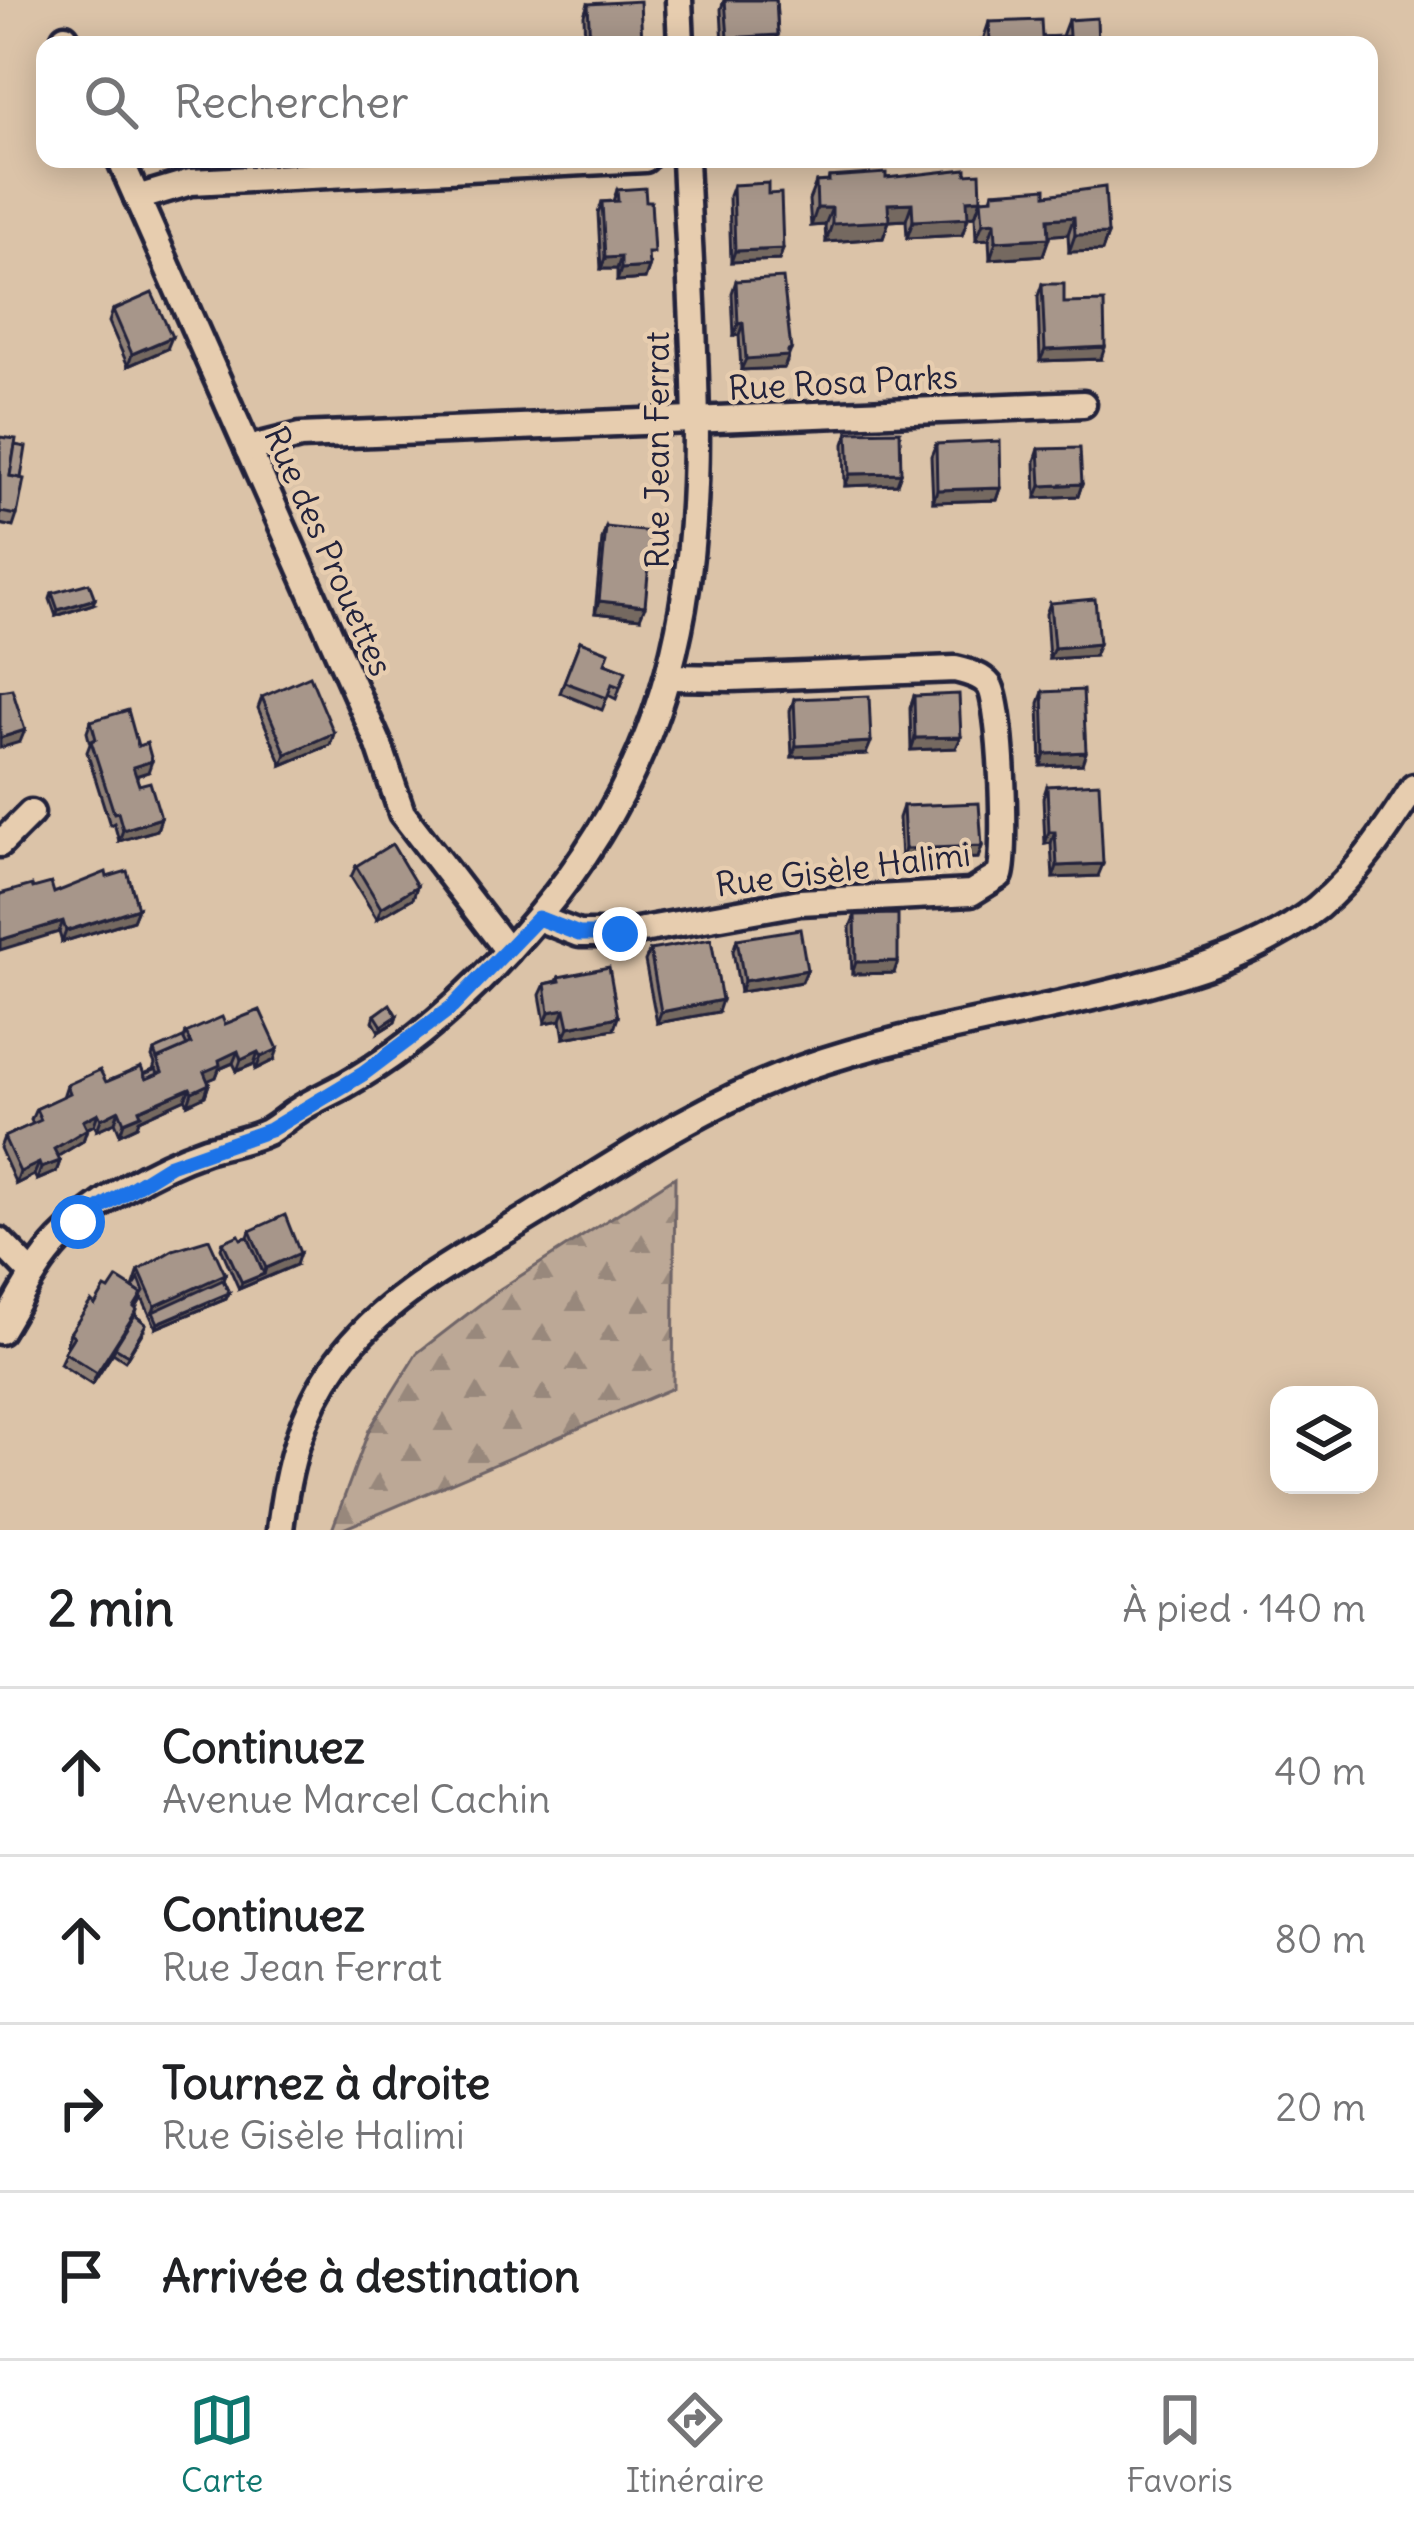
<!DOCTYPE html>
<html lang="fr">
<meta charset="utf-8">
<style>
:root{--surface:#fff;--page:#f2f2f2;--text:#202124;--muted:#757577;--line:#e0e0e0;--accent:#0f766e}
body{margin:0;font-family:Delius,sans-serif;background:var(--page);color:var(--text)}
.controls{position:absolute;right:36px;bottom:36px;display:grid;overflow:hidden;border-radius:24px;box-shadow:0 6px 30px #0003}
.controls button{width:108px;height:108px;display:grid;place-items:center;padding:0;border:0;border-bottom:3px solid var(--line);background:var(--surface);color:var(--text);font:60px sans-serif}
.stop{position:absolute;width:36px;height:36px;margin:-27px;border:9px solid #1a73e8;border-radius:50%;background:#fff}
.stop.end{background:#1a73e8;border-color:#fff;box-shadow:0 3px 12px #0008}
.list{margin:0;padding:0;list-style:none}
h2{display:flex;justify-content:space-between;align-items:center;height:156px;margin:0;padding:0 48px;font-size:51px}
h2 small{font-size:39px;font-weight:400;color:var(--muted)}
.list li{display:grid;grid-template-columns:78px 1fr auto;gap:36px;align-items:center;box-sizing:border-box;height:168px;padding:0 48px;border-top:3px solid var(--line)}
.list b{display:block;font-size:45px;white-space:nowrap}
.list p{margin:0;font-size:39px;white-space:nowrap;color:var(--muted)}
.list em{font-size:39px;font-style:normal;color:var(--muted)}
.icon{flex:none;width:66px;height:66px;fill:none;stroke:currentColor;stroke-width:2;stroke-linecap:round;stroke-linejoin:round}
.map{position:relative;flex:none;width:1414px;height:1530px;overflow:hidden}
.search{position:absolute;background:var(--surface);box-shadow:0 6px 30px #0003;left:36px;right:36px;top:36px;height:132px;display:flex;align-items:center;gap:30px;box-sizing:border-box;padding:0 42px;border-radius:24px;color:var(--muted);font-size:45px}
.sheet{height:828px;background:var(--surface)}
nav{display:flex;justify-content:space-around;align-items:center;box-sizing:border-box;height:168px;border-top:3px solid var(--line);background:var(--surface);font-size:33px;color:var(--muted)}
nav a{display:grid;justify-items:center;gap:6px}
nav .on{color:var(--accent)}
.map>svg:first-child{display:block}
.forest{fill:url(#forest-firs);stroke:#6f6568;stroke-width:3}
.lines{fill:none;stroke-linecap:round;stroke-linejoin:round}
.street-casing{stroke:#22223b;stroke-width:33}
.street{stroke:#e7cdaf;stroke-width:24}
.wall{fill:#908177;stroke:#22223b;stroke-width:3}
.shaded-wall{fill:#756961;stroke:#22223b;stroke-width:3}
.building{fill:#a7968a;stroke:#22223b;stroke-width:3}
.route{stroke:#1a73e8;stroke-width:15}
.labels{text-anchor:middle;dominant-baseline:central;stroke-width:9;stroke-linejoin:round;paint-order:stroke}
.street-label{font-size:33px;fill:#22223b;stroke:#e7cdaf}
</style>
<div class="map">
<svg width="1414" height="1530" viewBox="0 0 1414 1530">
<defs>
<pattern id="forest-firs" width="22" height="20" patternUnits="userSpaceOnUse" patternTransform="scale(3)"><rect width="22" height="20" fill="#bca896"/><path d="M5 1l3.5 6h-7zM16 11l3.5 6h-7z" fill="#98887c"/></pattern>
</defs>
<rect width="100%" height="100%" fill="#dbc3a8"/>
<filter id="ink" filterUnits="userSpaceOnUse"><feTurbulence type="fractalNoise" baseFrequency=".00833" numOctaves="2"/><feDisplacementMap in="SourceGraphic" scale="24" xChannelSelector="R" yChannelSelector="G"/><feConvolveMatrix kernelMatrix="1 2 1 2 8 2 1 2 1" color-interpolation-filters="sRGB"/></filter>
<g filter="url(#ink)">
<!-- forest -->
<polygon class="forest" points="675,1177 673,1388 341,1530 332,1530 369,1430 417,1353 500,1289"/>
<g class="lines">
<!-- street casing -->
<g class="street-casing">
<g id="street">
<polyline points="679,0 681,45"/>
<polyline points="65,37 69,45"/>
<polyline points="120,159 379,745 402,813 508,951"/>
<polyline points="137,198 191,182 645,159"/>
<polyline points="248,449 300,436 1083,404"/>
<polyline points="0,844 31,813"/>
<path d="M538,918L579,934H620L800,902L971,893L1000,875C1007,852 1002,702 989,685C981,675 967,672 955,669L731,678L669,677"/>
<polyline points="0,1241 33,1275"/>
<path d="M0,1331C19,1300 35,1266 60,1240C98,1200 154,1168 206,1150C226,1144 248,1141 267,1132C278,1126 286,1118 297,1111C312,1101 329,1094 345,1085C413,1047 473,992 524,933C737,693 697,454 685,159"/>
<path d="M280,1530C287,1468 301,1412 338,1361C386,1295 464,1257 532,1215C619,1161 706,1102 803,1068C907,1031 1029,1015 1137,986C1201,969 1266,949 1318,907C1358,873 1386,831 1414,787"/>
</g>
</g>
<!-- street -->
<use href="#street" class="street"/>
</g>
<!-- wall -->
<g class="wall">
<polygon points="724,0 776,0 778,35 774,45 723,45 721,9"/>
<polygon points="588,4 642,42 641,45 585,45 584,15"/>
<polygon points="1068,20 1098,45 973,45 975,41 983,40 989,22 1042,37 1062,36"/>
<polygon points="966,174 981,199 975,216 968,217 962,235 907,238 906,220 889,221 883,238 826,242 825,225 811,226 809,200 816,182 828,182 829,177 886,178"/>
<polygon points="733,185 768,194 783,249 779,260 731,262 729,196"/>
<polygon points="617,190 650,265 645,279 617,281 617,269 601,269 598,213 602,202 613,201"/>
<polygon points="993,192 1046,195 1108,234 1102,251 1069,252 1068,234 1049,235 1043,255 990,259 989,239 976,240 975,216 981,199 991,199"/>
<polygon points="736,281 787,362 784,368 741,370 739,335 734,336 732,293"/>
<polygon points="1042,284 1064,303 1101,359 1040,361 1038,296"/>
<polygon points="113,310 167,349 128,366 109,322"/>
<polygon points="848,432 901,473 897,484 845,486 844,444"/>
<polygon points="0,437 15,445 21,478 17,515 13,527 0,524"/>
<polygon points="936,444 1001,488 997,500 933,502 931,456"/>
<polygon points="1039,449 1082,484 1078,496 1036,498 1035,461"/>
<polygon points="606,527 640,618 595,613 602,539"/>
<polygon points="52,593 93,604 56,616 50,599"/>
<polygon points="1050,603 1094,656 1049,659 1046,614"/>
<polygon points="580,641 605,663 626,671 616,699 608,695 602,710 560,693"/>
<polygon points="1043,692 1082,764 1041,766 1039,703"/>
<polygon points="914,696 956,748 911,750 910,708"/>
<polygon points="262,697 334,733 330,745 282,765 258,708"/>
<polygon points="794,699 866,754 792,757 790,711"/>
<polygon points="91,721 148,772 136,776 139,785 161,818 157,830 119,841 114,823 110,825 87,752 90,744 87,732"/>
<polygon points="1047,786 1098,876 1053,878 1051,843 1045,844 1043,798"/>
<polygon points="903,806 982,846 978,858 901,861 899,818"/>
<polygon points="356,866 417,886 413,898 377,919 351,877"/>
<polygon points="107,877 138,908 133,920 62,942 59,932 33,888 54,893"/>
<polygon points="855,915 894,973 852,974 850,927"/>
<polygon points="737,939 807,970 802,982 740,992 733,951"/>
<polygon points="650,950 718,1012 657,1023 645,961"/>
<polygon points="559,977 614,1029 564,1038 561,1020 545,1023 540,995 545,984 557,981"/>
<polygon points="375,1015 397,1016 395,1022 379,1032 373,1021"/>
<polygon points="225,1024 274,1060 256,1069 254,1064 237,1071 233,1063 219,1069 216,1077 208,1080 209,1084 205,1096 188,1104 185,1099 139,1120 137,1126 120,1134 115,1122 97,1130 94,1125 87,1129 83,1141 58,1156 60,1161 56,1172 37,1180 34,1175 16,1184 0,1148 4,1137 33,1124 31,1120 36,1109 63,1097 67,1085 106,1082 144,1074 153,1070 155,1064 152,1057 154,1051 184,1039 186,1033"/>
<polygon points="250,1231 296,1265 239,1289 221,1248 223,1242 241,1239 248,1237"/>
<polygon points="139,1270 225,1274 223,1280 229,1293 226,1299 156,1328 142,1298 136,1308 135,1315 144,1330 125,1361 113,1353 92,1385 60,1364 68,1347 66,1345 70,1333 109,1290 133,1288"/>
</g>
<!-- shaded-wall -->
<g class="shaded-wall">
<polygon points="778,35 774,45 725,45 728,38"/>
<polygon points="642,42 641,45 590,45"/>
<polygon points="981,199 975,216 961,217 967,200"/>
<polygon points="912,203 906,220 889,221 883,238 826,242 832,224 888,204"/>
<polygon points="817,208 832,208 825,225 811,226"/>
<polygon points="1074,217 1068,234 1042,236 1048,219"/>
<polygon points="968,218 962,235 907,238 913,221"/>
<polygon points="995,222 989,239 976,240 983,223"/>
<polygon points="1108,234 1102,251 1069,252 1075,235"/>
<polygon points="1049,238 1043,255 990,259 996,241"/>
<polygon points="783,249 779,260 731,262 735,251"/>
<polygon points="621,257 617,269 601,269 605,258"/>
<polygon points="649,267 645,279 617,281 621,269"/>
<polygon points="743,323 739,335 734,336 738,324"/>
<polygon points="172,337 167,349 128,366 132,354"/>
<polygon points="1105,347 1101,359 1040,361 1045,350"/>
<polygon points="791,350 784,368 741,370 746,359"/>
<polygon points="901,473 897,484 845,486 850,474"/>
<polygon points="1082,484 1078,496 1036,498 1041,486"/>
<polygon points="1001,488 997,500 933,502 937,490"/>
<polygon points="95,599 93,604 56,616 58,610"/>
<polygon points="599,601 645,606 640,618 595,613"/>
<polygon points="1099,644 1094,656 1049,659 1054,648"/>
<polygon points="25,730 20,742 0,748 0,738"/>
<polygon points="334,733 330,745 282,765 286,754"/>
<polygon points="961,737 956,748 911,750 915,738"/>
<polygon points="871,742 866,754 792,757 796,746"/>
<polygon points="1086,752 1082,764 1041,766 1045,754"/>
<polygon points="152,761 148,772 129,778 133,767"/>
<polygon points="161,818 157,830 119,841 123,830"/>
<polygon points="1049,832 1055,832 1051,843 1045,844"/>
<polygon points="982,846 978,858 901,861 905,849"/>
<polygon points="1103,864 1098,876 1053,878 1057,866"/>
<polygon points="417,886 413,898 377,919 381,908"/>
<polygon points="138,908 133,920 62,942 66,931"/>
<polygon points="63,921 59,932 0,950 0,940"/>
<polygon points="898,961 894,973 852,974 856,962"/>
<polygon points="807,970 802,982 740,992 744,981"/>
<polygon points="722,1000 718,1012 657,1023 661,1012"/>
<polygon points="565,1009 561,1020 545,1023 549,1012"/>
<polygon points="397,1016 395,1022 379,1032 382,1026"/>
<polygon points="618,1017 614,1029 564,1038 569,1027"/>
<polygon points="278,1049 274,1060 256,1069 261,1057"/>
<polygon points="238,1051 233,1063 219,1069 216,1077 200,1084 204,1072 219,1060"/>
<polygon points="258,1052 254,1064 237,1071 241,1060"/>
<polygon points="209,1084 205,1096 188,1104 192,1092"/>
<polygon points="190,1088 185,1099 139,1120 137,1126 120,1134 124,1122 139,1110"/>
<polygon points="119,1110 115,1122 97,1130 101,1119"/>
<polygon points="98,1113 94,1125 79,1132 83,1121"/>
<polygon points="87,1129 83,1141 50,1161 54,1149"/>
<polygon points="60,1161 56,1172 37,1180 41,1168"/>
<polygon points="39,1163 34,1175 16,1184 20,1172"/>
<polygon points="300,1253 296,1265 239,1289 242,1283 264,1274 266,1268"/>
<polygon points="225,1274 221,1286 153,1312 155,1306"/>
<polygon points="229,1293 226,1299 156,1328 158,1323"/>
<polygon points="137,1310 133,1321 92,1385 97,1373"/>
</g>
<!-- building -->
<g class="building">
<polygon points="725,0 776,0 778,35 728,38"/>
<polygon points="640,1 642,42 590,44 588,4"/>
<polygon points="1097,18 1098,45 975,45 975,41 990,40 989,22 1041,20 1042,37 1069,36 1068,20"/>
<polygon points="966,169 966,174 980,173 981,199 967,200 968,218 913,221 912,203 888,204 889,221 832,224 832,208 817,208 816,182 829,181 829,177 886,173 886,178"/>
<polygon points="768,183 768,194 781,193 783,249 735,251 733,185"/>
<polygon points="1105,187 1108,234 1075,235 1074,217 1048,219 1049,238 996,241 995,222 983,223 981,199 993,198 993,192 1046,188 1046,195"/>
<polygon points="645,188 646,201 651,201 654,253 648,253 649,267 621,269 621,257 605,258 602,202 618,201 617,190"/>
<polygon points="783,278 791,350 788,351 788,356 746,359 743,323 738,324 736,281"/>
<polygon points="1042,284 1064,284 1064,303 1104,302 1105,347 1045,350"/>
<polygon points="152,293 172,337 132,354 113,310"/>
<polygon points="900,431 901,473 850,474 848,432"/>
<polygon points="0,437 16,439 10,476 24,479 17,515 0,512"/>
<polygon points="1000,441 1001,488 937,490 936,444"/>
<polygon points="15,445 26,447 21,478 10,476"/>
<polygon points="1080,448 1082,484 1041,486 1039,449"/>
<polygon points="606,527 652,532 645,606 599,601"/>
<polygon points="89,583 95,599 58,610 52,593"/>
<polygon points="1095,599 1099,644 1054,648 1050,603"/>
<polygon points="580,641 609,652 605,663 626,671 620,687 612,684 607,698 564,682"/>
<polygon points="310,676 334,733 286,754 262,697"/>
<polygon points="12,689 25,730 0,738 0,691"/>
<polygon points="1083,690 1086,752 1045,754 1043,692"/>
<polygon points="959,694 961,737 915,738 914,696"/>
<polygon points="869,696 871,742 796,746 794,699"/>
<polygon points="128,710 138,746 147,743 152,761 133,767 139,785 150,782 161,818 123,830 118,812 114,813 91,741 96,739 91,721"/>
<polygon points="1099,783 1103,864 1057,866 1055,832 1049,832 1047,786"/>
<polygon points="979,803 982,846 905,849 903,806"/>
<polygon points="392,844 417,886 381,908 356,866"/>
<polygon points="127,871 138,908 66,931 63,921 0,940 0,894 32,885 33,888 51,883 54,893 106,872 107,877"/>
<polygon points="898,914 898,961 856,962 855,915"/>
<polygon points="800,929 807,970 744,981 737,939"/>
<polygon points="711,939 722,1000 661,1012 650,950"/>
<polygon points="609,967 618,1017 569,1027 565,1009 549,1012 545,984 560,981 559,977"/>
<polygon points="390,1004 397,1016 382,1026 375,1015"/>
<polygon points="260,1010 278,1049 261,1057 258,1052 241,1060 238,1051 219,1060 220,1065 204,1072 209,1084 192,1092 190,1088 139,1110 141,1115 124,1122 119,1110 101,1119 98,1113 83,1121 87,1129 54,1149 60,1161 41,1168 39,1163 20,1172 4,1137 41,1120 36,1109 70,1093 67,1085 100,1070 106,1082 141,1067 146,1079 162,1072 157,1059 191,1044 186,1033 222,1017 225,1024"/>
<polygon points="183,1038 187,1046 157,1059 154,1051"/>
<polygon points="156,1069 158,1074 146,1079 144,1074"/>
<polygon points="285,1215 300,1253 266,1268 250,1231"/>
<polygon points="239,1235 241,1239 248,1237 264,1274 242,1283 223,1242"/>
<polygon points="209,1239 225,1274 155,1306 139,1270 173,1250"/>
<polygon points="117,1278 142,1294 134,1307 137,1310 97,1373 64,1352 74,1336 70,1333 91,1301 95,1305 105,1288 109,1290"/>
<polygon points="139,1279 144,1292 139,1299 142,1294 133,1288"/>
<polygon points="223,1280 229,1293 158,1323 153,1312"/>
<polygon points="135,1315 146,1324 128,1355 115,1347"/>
</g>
</g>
<g class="lines" filter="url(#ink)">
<!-- route -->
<polyline class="route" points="78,1222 170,1165 270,1130 363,1074 452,1007 538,918 579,934 620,934"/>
</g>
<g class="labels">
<!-- street labels -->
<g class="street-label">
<text transform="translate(843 382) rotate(-3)">Rue Rosa Parks</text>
<text transform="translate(657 450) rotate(-90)">Rue Jean Ferrat</text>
<text transform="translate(329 551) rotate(66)">Rue des Prouettes</text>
<text transform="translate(843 869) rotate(-7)">Rue Gisèle Halimi</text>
</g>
</g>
</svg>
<div class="controls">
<button><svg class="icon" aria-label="layers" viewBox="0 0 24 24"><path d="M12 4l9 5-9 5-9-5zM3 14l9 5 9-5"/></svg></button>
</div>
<div class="stop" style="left:78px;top:1222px"></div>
<div class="stop end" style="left:620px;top:934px"></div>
<div class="search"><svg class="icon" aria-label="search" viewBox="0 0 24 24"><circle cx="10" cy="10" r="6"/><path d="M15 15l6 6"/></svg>Rechercher</div>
</div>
<section class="sheet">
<h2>2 min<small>À pied · 140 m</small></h2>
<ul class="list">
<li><svg class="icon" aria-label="ahead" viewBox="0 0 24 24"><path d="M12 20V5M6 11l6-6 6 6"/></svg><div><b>Continuez</b><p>Avenue Marcel Cachin</p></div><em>40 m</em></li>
<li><svg class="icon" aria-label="ahead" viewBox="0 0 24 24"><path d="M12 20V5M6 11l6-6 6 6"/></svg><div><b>Continuez</b><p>Rue Jean Ferrat</p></div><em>80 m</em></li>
<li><svg class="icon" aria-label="right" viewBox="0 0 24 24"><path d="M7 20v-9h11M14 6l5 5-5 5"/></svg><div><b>Tournez à droite</b><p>Rue Gisèle Halimi</p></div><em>20 m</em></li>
<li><svg class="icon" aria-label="arrive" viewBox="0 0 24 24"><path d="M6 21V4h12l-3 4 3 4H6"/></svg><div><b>Arrivée à destination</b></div></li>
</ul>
</section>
<nav>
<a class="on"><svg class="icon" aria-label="map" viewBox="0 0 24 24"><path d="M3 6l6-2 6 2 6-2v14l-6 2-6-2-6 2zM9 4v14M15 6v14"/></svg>Carte</a>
<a><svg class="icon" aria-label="directions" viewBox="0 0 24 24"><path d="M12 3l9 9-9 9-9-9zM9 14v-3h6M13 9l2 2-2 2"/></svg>Itinéraire</a>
<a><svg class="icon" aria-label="saved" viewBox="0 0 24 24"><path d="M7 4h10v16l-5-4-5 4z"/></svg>Favoris</a>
</nav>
